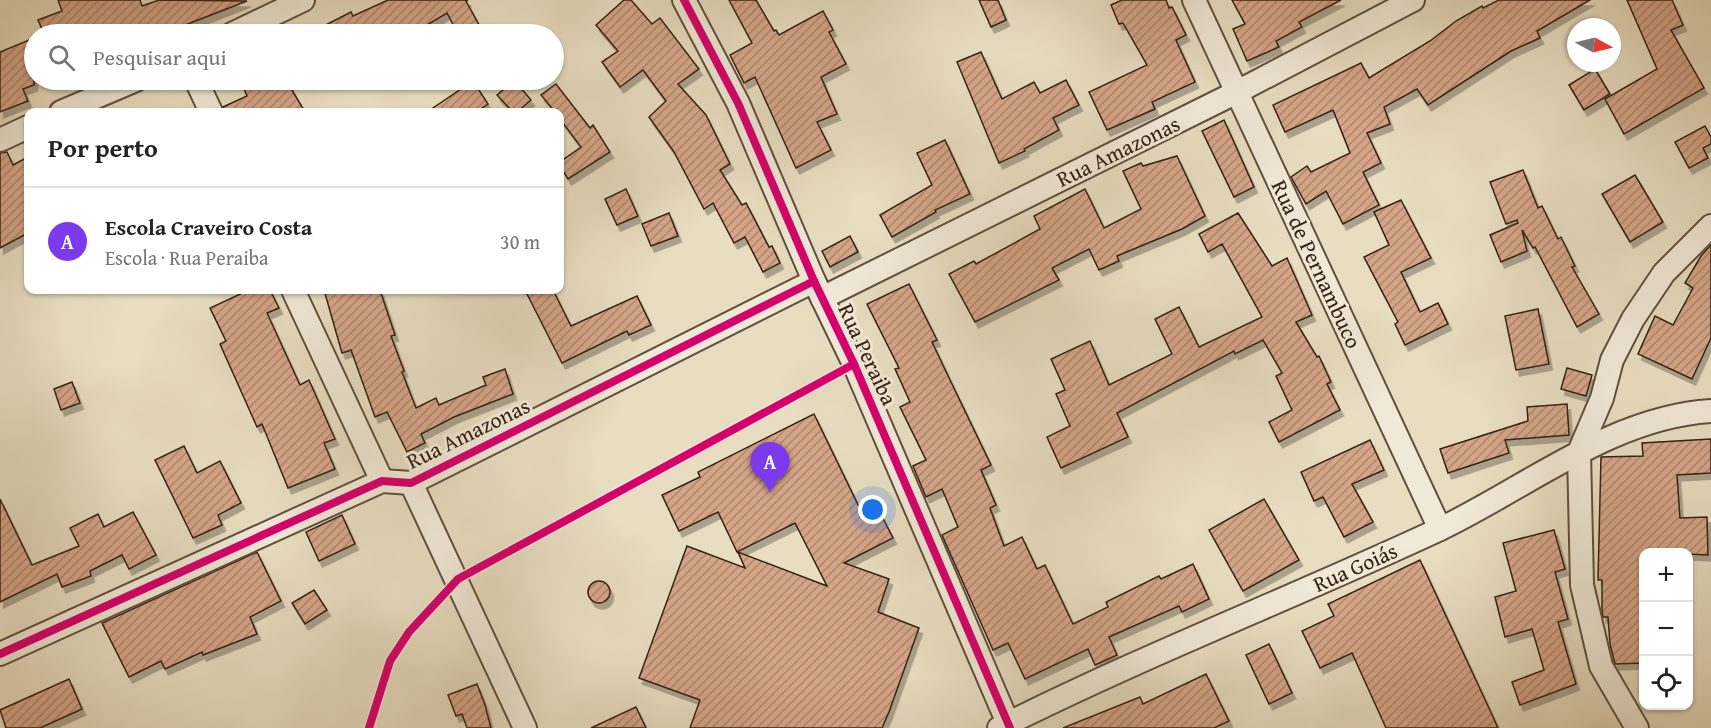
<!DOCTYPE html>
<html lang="pt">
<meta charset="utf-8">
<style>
:root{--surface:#fff;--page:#f6f6f6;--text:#222;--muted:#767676;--line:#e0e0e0;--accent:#7c3aed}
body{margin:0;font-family:"Gentium Book Plus",serif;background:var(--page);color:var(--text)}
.controls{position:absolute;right:18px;bottom:18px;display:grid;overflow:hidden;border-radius:12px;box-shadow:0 2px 4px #0004}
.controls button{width:54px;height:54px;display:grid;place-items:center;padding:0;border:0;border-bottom:2px solid var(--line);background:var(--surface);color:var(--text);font:30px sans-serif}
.compass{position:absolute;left:1567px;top:18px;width:54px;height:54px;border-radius:50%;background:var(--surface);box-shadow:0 2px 4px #0004;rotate:97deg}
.you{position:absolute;left:873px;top:510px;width:21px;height:21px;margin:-15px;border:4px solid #fff;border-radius:50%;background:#1a73e8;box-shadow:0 0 0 9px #1a73e833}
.badge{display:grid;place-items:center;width:39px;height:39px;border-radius:50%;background:var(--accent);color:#fff;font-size:20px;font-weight:700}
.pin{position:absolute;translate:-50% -50px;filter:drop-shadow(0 2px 3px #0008)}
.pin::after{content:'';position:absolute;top:32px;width:21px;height:18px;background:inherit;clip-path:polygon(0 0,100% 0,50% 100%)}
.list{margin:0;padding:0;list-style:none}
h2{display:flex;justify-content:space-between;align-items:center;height:78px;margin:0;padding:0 24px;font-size:26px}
h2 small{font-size:20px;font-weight:400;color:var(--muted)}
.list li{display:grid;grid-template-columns:39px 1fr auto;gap:18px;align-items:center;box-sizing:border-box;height:108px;padding:0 24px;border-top:2px solid var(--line)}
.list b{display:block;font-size:22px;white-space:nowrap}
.list p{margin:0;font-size:20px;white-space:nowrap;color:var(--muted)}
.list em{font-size:20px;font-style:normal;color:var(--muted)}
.icon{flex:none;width:33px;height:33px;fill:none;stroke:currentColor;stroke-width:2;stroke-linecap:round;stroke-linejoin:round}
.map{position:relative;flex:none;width:1711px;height:728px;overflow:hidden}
.search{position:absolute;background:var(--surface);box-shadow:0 2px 4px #0004;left:24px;top:24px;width:540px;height:66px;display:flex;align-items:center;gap:15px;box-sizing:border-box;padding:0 21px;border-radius:33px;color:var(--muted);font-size:22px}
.panel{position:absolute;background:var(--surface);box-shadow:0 2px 4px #0004;left:24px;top:108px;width:540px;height:186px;border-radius:12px}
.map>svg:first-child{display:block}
.building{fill:url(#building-hatch);stroke:#342112;stroke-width:1.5;filter:url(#shadow)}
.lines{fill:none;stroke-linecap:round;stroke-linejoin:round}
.minor-casing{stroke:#61503e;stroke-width:26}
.minor{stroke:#f0e9d7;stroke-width:22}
.cycleway-casing{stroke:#f0e9d7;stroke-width:11}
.cycleway{stroke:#d6006c;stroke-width:8}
.labels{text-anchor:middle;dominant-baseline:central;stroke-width:6;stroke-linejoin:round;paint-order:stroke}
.street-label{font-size:22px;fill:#342112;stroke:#f0e9d7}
</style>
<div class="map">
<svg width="1711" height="728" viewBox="0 0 1711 728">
<defs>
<pattern id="building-hatch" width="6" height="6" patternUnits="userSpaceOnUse" patternTransform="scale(1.5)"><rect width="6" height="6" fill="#d5a588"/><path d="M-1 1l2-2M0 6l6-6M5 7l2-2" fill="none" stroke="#ae866e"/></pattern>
<filter id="shadow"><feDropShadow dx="3.5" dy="6" stdDeviation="0" flood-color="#0004"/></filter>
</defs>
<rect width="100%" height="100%" fill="#e8ddc1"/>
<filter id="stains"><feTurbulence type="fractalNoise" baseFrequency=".00333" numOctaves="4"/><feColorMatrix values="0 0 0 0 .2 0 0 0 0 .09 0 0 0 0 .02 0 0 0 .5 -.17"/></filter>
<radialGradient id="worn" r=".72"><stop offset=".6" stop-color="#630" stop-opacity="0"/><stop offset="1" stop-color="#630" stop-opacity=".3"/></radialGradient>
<!-- building -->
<g class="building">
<polygon points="58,0 140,0 142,6 159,0 247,1 162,34 44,34 38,20 62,11"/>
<polygon points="388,0 468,0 466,1 484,34 458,34 447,13 412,34 308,34 351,12 353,16"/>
<polygon points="624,0 631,0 652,24 660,18 699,69 678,84 706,115 730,164 720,170 742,205 746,203 769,247 772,246 780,263 763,272 745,237 734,243 713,203 704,209 674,152 649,117 666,101 643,70 620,87 602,62 618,51 596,25"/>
<polygon points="729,0 756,0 774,31 776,30 779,35 823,11 833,30 829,32 846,64 821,77 837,114 817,122 831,150 796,168 755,77 744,83 730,55 752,43"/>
<polygon points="979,0 998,0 1006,20 991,27"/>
<polygon points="1122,0 1166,0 1169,8 1172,7 1186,35 1176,40 1195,82 1152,102 1155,109 1107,130 1089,92 1147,65 1123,23 1119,24 1111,5"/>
<polygon points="1232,0 1341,0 1299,22 1302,27 1276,41 1279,47 1247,61 1233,29 1245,24"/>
<polygon points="1499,0 1590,0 1537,31 1540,38 1511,51 1428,105 1417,89 1384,107 1390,124 1367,133 1381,163 1363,172 1379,205 1343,224 1326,191 1306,204 1291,177 1307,166 1311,172 1350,153 1333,110 1285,132 1273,105 1361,63 1369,78 1430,41 1456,21 1482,6 1483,8"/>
<polygon points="1627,0 1672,0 1683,25 1671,30 1704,88 1624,134 1605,99 1657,69"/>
<polygon points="34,38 34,85 23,89 28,101 0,112 0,52"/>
<polygon points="981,52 1002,99 1034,82 1040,93 1066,80 1079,105 1053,118 1059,130 1024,149 1025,151 999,163 957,62"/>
<polygon points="1595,69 1610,94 1584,110 1569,85"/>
<polygon points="240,80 286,80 305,112 224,112 223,107 247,96"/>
<polygon points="514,80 531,100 517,112 513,112 497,95"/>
<polygon points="473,81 488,104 476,112 427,112"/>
<polygon points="556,84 590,128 593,125 610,152 568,179 560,166 560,162 581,147 560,119 560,112 555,112 541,95"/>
<polygon points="1224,120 1254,187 1234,197 1202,131"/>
<polygon points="1705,126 1711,137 1711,144 1703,148 1708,158 1689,168 1675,142"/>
<polygon points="945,140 970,194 935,210 936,212 892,237 880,215 932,185 917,153"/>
<polygon points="7,152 13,165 28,157 28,233 0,248 0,153"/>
<polygon points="1177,156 1205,216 1182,229 1117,256 1119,261 1099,270 1089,249 1052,268 1059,280 975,322 949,274 974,261 976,264 1040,229 1034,216 1085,189 1104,228 1141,209 1123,171 1141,163 1143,166"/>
<polygon points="1523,170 1538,208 1542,206 1558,239 1561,237 1575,266 1572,267 1599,314 1577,327 1535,247 1533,248 1522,230 1527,251 1501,262 1490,235 1518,223 1517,220 1506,224 1490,182"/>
<polygon points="1635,175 1663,222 1630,242 1602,194"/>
<polygon points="626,189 638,216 617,225 605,199"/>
<polygon points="1401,200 1431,258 1401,272 1420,312 1438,303 1448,324 1405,345 1395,324 1398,322 1364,257 1389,245 1374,212"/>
<polygon points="669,213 678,236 651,246 642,224"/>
<polygon points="1238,213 1272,266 1287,258 1312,315 1296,322 1317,357 1319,356 1331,382 1327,384 1340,410 1279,442 1269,422 1292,410 1276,376 1282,373 1263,340 1235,354 1234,351 1117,413 1128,437 1061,468 1047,437 1070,426 1056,394 1065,390 1051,359 1090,341 1109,385 1172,354 1155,319 1179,307 1199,347 1262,317 1222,244 1208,252 1199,234"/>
<polygon points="850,236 858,252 830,267 822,251"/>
<polygon points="1711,245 1711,338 1692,379 1638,354 1655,316 1673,325 1693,288 1685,283 1701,256"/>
<polygon points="909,284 937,340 932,342 951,382 991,465 981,470 996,505 990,508 1004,546 1022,537 1037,569 1045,565 1073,624 1108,607 1106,602 1159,576 1161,579 1193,564 1209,599 1182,612 1179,606 1109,637 1117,655 1095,665 1088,649 1025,679 1008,643 993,650 942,535 958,527 942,489 926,497 913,466 926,460 900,407 910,402 895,369 899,368 867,304"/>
<polygon points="249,290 270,290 279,308 267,313 300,385 309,380 335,439 324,443 335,469 288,488 262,424 257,427 220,344 226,341 210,308"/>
<polygon points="324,290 380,290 395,335 391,336 404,371 402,372 416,408 436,398 439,405 486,385 483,377 505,369 513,394 454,417 421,434 425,443 407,452 387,412 375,417 351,350 342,353"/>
<polygon points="525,290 553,290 571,326 637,296 651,325 629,335 627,331 562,363"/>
<polygon points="1538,309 1549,364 1516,370 1505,316"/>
<polygon points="1567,368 1592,375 1586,396 1561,389"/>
<polygon points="72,382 80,403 61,410 54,389"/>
<polygon points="1567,404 1569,435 1505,440 1509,453 1448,473 1440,449 1528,421 1527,407"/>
<polygon points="814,414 862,513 876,505 893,538 844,563 889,579 878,612 919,628 889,712 882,728 690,728 700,700 639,678 687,546 745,568 738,552 827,586 795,523 737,552 718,512 679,531 662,495 700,477 698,472"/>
<polygon points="1711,439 1711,473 1677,475 1680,518 1707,517 1708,555 1644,552 1644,663 1615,664 1610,644 1608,617 1603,617 1602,609 1602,580 1598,580 1601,457 1643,456 1642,443"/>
<polygon points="1370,440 1384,470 1352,484 1373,522 1344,537 1323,497 1314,501 1301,472"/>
<polygon points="184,446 197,473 220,461 241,503 218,515 222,525 193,538 155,460"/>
<polygon points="0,499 32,565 79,546 70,528 98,514 104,527 133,512 156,555 129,569 122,555 90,571 91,576 62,587 57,574 0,602"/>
<polygon points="1264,499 1299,560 1243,591 1209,530"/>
<polygon points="342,515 355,544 319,561 306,532"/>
<polygon points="1554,530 1565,569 1555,572 1568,619 1558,622 1576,684 1520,705 1512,682 1544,670 1532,629 1505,637 1495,597 1516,591 1503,543"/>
<polygon points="257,552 281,601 250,617 257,634 203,655 202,652 165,669 161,661 129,677 102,623"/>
<polygon points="1420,560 1488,706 1498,728 1386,728 1352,653 1320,668 1302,631 1334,616 1328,604"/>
<circle cx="599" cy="592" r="11"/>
<polygon points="314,590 327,610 305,624 292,603"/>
<polygon points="1269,644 1292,693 1269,704 1246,655"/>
<polygon points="1206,674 1229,721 1214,728 1063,728 1140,697 1143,704"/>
<polygon points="69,679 82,709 40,728 6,728 0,710"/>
<polygon points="477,684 485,705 491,728 467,728 462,714 456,716 448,695"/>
<polygon points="636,707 646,728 591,728"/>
</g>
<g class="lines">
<!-- minor casing -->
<g class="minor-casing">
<g id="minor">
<polyline points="684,0 738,103 814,281 854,364 1010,728"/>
<polyline points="1194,0 1440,529"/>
<polyline points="232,34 303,0"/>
<polyline points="196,80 211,112"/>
<polyline points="61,112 136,80"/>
<polyline points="0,140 28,127"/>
<polyline points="293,290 382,481"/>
<polyline points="822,298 1237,92 1413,0"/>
<polyline points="411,483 525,728"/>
<polyline points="0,654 382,481 411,483 814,281"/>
<path d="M999,728C1142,656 1292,598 1438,530C1525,489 1611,417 1711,411"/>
<polyline points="1637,728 1601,666 1582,585 1579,452 1602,398 1612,360 1633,319 1664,273 1711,226"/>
</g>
</g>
<!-- minor -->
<use href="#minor" class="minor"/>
<!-- cycleway casing -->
<g class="cycleway-casing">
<g id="cycleway">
<polyline points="684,0 738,103 814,281 854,364 1010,728"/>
<polyline points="0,654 382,481 411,483 814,281"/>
<polyline points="369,728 390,661 409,632 458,579 854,364"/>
</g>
</g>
<!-- cycleway -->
<use href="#cycleway" class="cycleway"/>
</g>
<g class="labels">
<!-- street labels -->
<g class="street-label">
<text transform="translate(1118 151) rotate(-26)">Rua Amazonas</text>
<text transform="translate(1317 264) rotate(65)">Rua de Pernambuco</text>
<text transform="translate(868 354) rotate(65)">Rua Peraiba</text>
<text transform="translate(468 433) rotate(-26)">Rua Amazonas</text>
<text transform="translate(1355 567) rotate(-24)">Rua Goiás</text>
</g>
</g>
<rect width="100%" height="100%" filter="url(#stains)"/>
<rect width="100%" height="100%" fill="url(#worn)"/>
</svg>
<div class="controls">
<button>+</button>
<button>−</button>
<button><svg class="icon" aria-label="locate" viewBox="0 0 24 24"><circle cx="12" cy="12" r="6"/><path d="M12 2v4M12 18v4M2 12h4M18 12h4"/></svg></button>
</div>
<svg class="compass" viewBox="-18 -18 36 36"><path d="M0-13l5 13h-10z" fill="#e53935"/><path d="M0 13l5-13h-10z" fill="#767676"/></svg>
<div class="you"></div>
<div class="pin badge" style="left:770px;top:492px">A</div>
<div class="search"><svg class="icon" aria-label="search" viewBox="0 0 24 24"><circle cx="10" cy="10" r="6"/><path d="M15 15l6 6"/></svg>Pesquisar aqui</div>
<section class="panel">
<h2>Por perto<small></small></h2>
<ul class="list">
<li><span class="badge">A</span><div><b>Escola Craveiro Costa</b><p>Escola · Rua Peraiba</p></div><em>30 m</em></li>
</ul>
</section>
</div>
